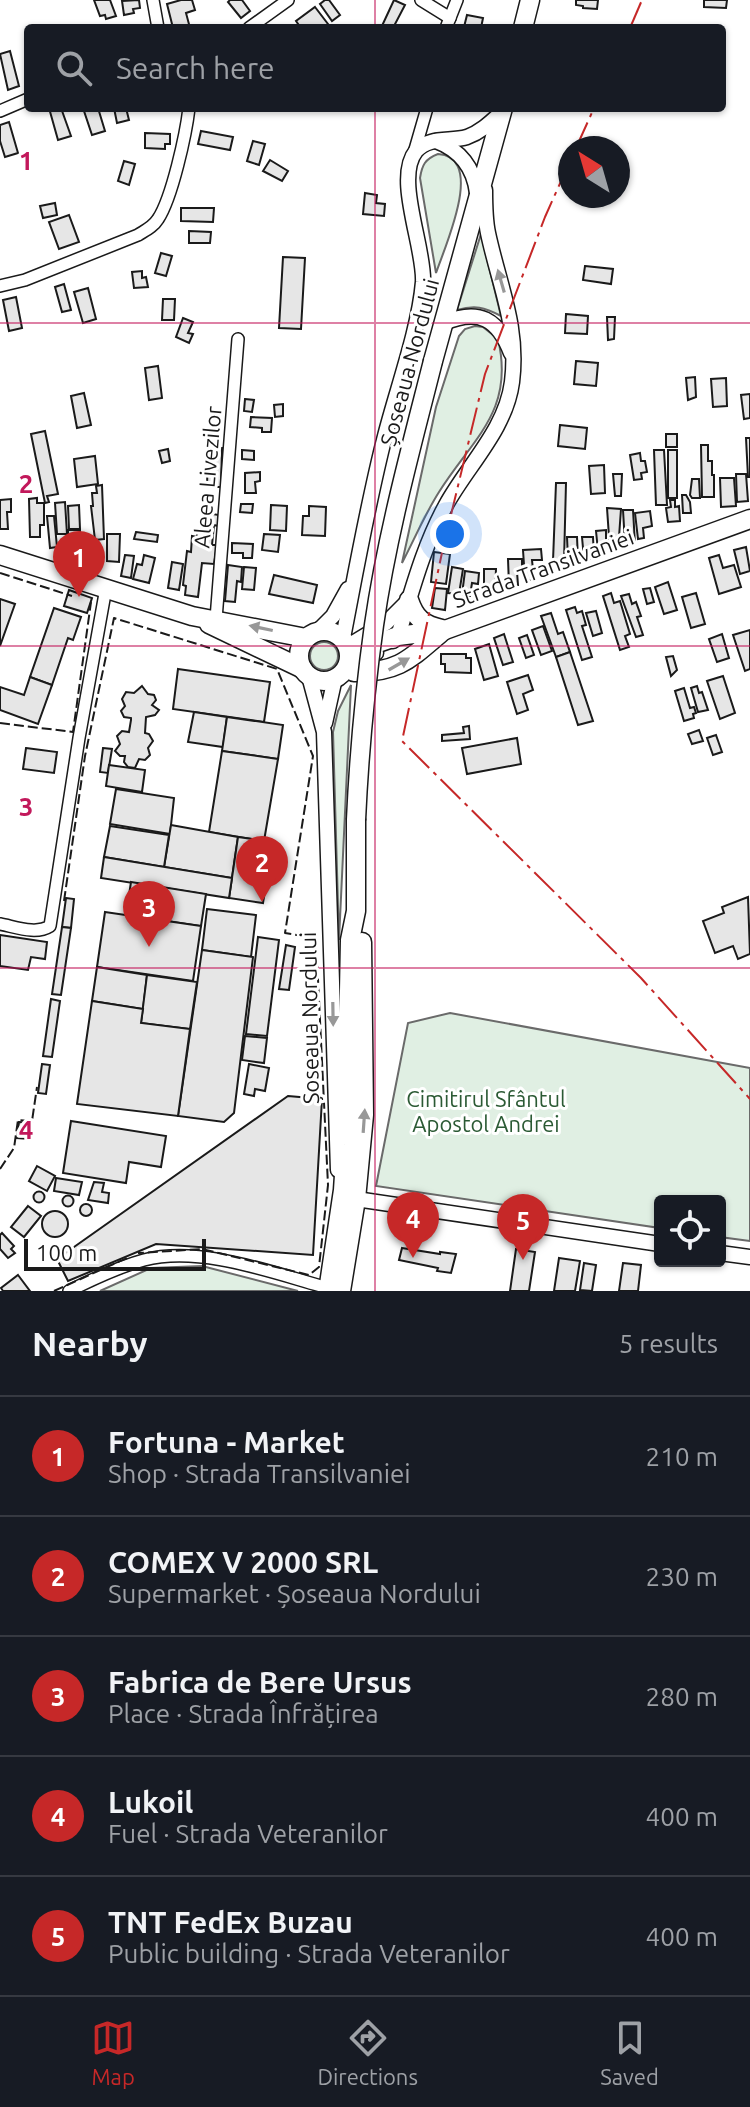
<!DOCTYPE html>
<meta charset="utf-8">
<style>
:root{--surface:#171b24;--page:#242831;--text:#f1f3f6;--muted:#9ea1a6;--line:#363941;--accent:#c62828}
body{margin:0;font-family:Ubuntu,sans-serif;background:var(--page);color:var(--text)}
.controls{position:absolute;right:24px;bottom:24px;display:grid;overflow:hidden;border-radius:8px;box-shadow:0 2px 6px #0004}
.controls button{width:72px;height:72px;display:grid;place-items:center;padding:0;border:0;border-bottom:2px solid var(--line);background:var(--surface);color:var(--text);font:40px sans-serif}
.compass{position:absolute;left:558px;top:136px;width:72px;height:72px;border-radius:50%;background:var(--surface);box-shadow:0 2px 6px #0004;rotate:323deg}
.scale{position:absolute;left:24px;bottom:20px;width:182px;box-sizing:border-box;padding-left:8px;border:4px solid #1a1a1a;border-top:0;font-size:22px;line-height:28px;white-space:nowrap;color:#1a1a1a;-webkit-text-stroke:6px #fff;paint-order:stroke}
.you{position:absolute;left:450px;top:534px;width:28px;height:28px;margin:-20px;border:6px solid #fff;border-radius:50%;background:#1a73e8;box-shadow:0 0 0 12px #1a73e833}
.badge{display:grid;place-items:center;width:52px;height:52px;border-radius:50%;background:var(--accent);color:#fff;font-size:26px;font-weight:700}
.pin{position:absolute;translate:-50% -66px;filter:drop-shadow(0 2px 4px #0008)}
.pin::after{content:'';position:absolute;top:42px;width:28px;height:24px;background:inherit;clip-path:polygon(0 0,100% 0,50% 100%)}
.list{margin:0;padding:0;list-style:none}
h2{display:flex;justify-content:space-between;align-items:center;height:104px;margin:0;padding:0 32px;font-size:34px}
h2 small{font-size:26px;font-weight:400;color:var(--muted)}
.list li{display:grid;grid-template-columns:52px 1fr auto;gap:24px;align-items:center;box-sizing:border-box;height:120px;padding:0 32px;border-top:2px solid var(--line)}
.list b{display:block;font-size:30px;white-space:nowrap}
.list p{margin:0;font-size:26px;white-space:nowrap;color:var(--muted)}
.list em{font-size:26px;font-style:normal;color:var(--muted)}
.icon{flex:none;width:44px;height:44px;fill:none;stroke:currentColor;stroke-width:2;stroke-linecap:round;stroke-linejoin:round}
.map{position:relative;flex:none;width:750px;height:1291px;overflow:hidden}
.search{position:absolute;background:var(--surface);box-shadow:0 2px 6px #0004;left:24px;right:24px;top:24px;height:88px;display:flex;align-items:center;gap:20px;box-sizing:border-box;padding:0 28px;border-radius:8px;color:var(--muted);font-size:30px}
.sheet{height:704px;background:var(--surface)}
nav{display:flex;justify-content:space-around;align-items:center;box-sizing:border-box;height:112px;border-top:2px solid var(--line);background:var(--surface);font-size:22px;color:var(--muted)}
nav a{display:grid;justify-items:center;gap:4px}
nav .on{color:var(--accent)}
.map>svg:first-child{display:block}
.green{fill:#e0efe3;stroke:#6a6a6a;stroke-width:2}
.building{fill:#e6e6e6;stroke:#1a1a1a;stroke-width:2}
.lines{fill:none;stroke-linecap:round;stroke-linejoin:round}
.minor-casing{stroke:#1a1a1a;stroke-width:14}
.tertiary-casing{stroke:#1a1a1a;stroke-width:17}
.primary-casing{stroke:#1a1a1a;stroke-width:21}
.minor{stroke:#fff;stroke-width:11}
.tertiary{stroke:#fff;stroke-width:14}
.primary{stroke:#fff;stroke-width:18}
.primary-bridge-casing{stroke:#1a1a1a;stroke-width:21;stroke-linecap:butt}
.primary-bridge{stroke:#fff;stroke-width:18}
.fence{stroke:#1a1a1a;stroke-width:2;stroke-dasharray:10 4;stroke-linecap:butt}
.power{stroke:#c62828;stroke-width:2;stroke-dasharray:28 6 4 6;stroke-linecap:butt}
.oneway{fill:#989898}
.grid{fill:none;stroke:#c2185b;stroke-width:2;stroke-opacity:0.55}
.labels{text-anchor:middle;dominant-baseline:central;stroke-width:6;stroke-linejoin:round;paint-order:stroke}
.street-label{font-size:22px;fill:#1a1a1a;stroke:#fff}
.park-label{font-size:22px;fill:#2b5a34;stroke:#fff}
.grid-label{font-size:26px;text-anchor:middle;font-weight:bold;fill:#c2185b;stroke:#fff;stroke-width:6;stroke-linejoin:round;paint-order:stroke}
</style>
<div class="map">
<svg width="750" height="1291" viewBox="0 0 750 1291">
<rect width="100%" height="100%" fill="#fff"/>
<!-- green -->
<g class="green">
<path d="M438,154C486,157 445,246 436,273L420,178C422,165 425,159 438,154Z"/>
<path d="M481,234L501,316C484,307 475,305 457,310Z"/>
<path d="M475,326L483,327L498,339C515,411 473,438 439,492C425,514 414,540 402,563L436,407L459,336L465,329Z"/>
<circle cx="324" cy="656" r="14"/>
<polygon points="351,685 339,940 333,732 338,711"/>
<polygon points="450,1013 750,1068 750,1241 720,1237 720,1201 660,1201 660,1228 376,1186 408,1023"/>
<polygon points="202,1266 298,1291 100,1291 151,1268"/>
</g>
<!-- building -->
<g class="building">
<polygon points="94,0 110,0 116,16 106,19 105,15 100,16"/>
<polygon points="139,0 140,8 133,9 134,13 124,15 122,1"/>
<polygon points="181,0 192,0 195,10 186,13 190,28 173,28 167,4"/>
<polygon points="230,0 242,0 250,11 241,18 228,2"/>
<polygon points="325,0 329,0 340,15 332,21 320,4"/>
<polygon points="394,0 405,5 394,26 398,28 381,28"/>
<polygon points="576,0 598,0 597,9 583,8 583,6 576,5"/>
<polygon points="704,0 727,0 726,8 704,7"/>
<polygon points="315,7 331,28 301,28 296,21"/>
<polygon points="467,15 483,18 481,28 464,27"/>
<polygon points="10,51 19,86 8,90 0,54"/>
<polygon points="49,108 61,108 71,136 58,140"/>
<polygon points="83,108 98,108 105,131 92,135"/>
<polygon points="114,108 126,108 129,120 117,123"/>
<polygon points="9,122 18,153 5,157 0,141 0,125"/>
<polygon points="201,131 233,137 230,150 198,144"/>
<polygon points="145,133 170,134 170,144 165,144 165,149 145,148"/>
<polygon points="253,141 265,144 259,165 247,161"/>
<polygon points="270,160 288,171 282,181 263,171"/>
<polygon points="124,161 135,164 129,185 118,181"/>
<polygon points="365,193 377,195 376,203 385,204 384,216 363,214"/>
<polygon points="55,203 57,215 43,218 40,206"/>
<polygon points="181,208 214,208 213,222 181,221"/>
<polygon points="69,215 79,242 59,249 49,222"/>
<polygon points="189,231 211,232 210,243 189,243"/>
<polygon points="161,253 172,256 166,276 155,273"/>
<polygon points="283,257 305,258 301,329 279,328"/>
<polygon points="585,266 613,269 611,284 583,280"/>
<polygon points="142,271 142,278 146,277 148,287 134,288 132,272"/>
<polygon points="64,284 71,310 62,312 55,287"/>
<polygon points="88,288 96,319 83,323 74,292"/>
<polygon points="16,297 22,328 9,331 3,300"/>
<polygon points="163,299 175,299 174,320 162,320"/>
<polygon points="566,314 588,316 587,334 565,333"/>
<polygon points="607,317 615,317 614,339 608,340"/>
<polygon points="183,318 193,322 188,333 193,334 189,343 176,337"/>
<polygon points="576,361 598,363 596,386 574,384"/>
<polygon points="158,366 162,398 149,400 145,368"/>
<polygon points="695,377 696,397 688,400 686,378"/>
<polygon points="726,378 727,406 713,407 711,379"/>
<polygon points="84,393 91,425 77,428 71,396"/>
<polygon points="750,394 750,418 744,419 741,395"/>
<polygon points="245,399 254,400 252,412 244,411"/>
<polygon points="283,404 283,416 275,417 274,405"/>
<polygon points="251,417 272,418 271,432 262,432 262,428 250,427"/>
<polygon points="560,425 587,428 585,449 558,446"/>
<polygon points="45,431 58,494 47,496 49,502 45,503 31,434"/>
<rect x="666" y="434" width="11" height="13"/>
<polygon points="746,438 750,438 750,477 748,477"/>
<polygon points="701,445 708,445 708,461 712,461 712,475 714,475 714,497 702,497"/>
<polygon points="208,448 222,448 221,487 207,487"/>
<polygon points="168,449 170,461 162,463 159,451"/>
<polygon points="242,450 254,451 254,460 242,459"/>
<polygon points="654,450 664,450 667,505 656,505"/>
<rect x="668" y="450" width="9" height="48"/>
<polygon points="640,453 641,461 645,461 647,472 641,473 642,479 634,480 630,455"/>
<polygon points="95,456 98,484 77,487 74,459"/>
<polygon points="604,465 605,493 591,494 589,466"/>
<polygon points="260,472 260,481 255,482 256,493 245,493 245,473"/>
<polygon points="613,474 622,474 621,496 615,496"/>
<polygon points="736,474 746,474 748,501 737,502"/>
<polygon points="720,478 734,478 736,506 721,507"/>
<polygon points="692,479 699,479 700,498 692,498 690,495"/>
<polygon points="556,483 566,483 564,562 553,561"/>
<polygon points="102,485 104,539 95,540 91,506 93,506 92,493 97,493 96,486"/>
<polygon points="682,495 686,495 690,502 691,513 683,513"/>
<polygon points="37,498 37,503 44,503 44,525 40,525 40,537 30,537 29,499"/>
<polygon points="11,499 11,512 7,512 8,529 0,529 0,500"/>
<polygon points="670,500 675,500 675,507 679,506 680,521 668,522 666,508 671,507"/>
<polygon points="65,502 67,534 57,534 55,503"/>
<polygon points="241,504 253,504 252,513 240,512"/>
<polygon points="79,505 80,529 69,529 68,506"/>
<polygon points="271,505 287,506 286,531 270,530"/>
<polygon points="309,506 326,507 325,536 302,535 303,516 309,516"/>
<polygon points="607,508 621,509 618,551 610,551"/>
<polygon points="207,509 213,510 212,514 219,515 218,526 214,525 212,545 217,545 214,564 202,563 198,597 185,595 186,586 183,585 187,551 191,552 192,536 197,537 197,532 204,533"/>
<polygon points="623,510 633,510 635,544 625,544"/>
<polygon points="650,511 652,526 643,528 644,538 638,539 635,513"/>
<polygon points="47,516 54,516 57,547 50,548"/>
<polygon points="68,530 80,530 80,552 68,553"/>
<polygon points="606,530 606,550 598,551 596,531"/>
<polygon points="136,532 158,535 157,542 134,539"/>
<polygon points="107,534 120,534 119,562 107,561"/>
<polygon points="264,534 280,535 278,552 262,550"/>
<polygon points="567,537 577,537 578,560 568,560"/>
<polygon points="582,537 593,537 594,558 584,559"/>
<polygon points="232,543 253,544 252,558 243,558 243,553 232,553"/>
<polygon points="746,547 750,571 740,574 734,550"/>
<polygon points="541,549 542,560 532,560 534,580 525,580 523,550"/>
<polygon points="434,552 450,554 446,584 431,582"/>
<polygon points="125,555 134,556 131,578 121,576"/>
<polygon points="144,555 155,558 149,583 133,579 137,564 142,565"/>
<polygon points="719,555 723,568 734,565 741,587 719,594 709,558"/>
<polygon points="508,559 522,559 522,572 517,572 518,585 509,585"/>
<polygon points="172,562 183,564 179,590 168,588"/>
<polygon points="228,565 242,567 241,582 237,581 235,602 225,601"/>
<polygon points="244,567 256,568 254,590 242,589"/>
<polygon points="452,567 463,569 459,594 448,593"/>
<polygon points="484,569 496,569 495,593 484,593"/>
<polygon points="465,571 479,573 478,584 472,583 469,602 461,602"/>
<polygon points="274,575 317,585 313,603 269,594"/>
<polygon points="668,582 677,610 664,614 655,587"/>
<polygon points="435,588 447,589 445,610 432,608"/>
<polygon points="650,588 654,602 647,604 643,589"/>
<polygon points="69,590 92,598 87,613 64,606"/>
<polygon points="611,593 614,603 620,601 630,634 625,636 629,647 620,650 603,596"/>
<polygon points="696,593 705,624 691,628 682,597"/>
<polygon points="629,594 632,604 636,602 641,616 637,617 643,635 636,637 621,596"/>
<polygon points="0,599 15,604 0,646"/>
<polygon points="575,607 577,613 582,611 586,625 582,626 592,657 582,660 566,610"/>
<polygon points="54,608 81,617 73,640 68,638 52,685 30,677"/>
<polygon points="596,611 602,633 593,636 586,613"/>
<polygon points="551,613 558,634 563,632 570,652 556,657 541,616"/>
<polygon points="543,626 552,651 541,655 532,630"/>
<polygon points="750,630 750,669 745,671 733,635"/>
<polygon points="504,634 513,662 503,665 494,638"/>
<polygon points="722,634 729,658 717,662 709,639"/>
<polygon points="527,635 534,655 526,658 519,638"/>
<polygon points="489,644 498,676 484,680 475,649"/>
<polygon points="570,652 593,721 578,725 556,657"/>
<polygon points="441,654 466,654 466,658 471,658 471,673 445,672 445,664 441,664"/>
<polygon points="673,656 677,670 671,676 666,657"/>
<polygon points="178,669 270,682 264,722 173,709"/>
<polygon points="528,675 533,690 523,694 528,710 517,714 507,682"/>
<polygon points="723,676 735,713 720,719 707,681"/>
<polygon points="30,677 52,685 38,724 0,710 0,687 24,695"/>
<polygon points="142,686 148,694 154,695 156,700 152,705 159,710 155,715 146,717 145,733 149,734 153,741 148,748 150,755 145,760 139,759 135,768 128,767 124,762 125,756 120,756 115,751 120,744 117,736 122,731 129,732 131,720 131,718 124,717 121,711 125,706 122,699 126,692 134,693"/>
<polygon points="697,686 699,693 702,692 708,710 698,712 691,688"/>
<polygon points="684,688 690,708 694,707 696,713 693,714 694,718 684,721 675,691"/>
<polygon points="194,712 227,717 223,747 188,742"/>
<polygon points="227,717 283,725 278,759 222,751"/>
<polygon points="469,726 470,739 442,741 442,735 464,733 463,727"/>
<polygon points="699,730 703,741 692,744 688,734"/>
<polygon points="716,735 722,752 713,755 707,738"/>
<polygon points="517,738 521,764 467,774 462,748"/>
<polygon points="26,748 57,752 54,773 23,769"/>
<polygon points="103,748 112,749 108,773 100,772"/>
<polygon points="222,751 278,759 264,841 209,832"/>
<polygon points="109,765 145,770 142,792 106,786"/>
<polygon points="116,789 174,798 170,834 110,824"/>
<polygon points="171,825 238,837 232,878 164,867"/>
<polygon points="110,826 169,835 164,867 104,857"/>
<polygon points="238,837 273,842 263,903 229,898"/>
<polygon points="104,857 232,878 229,898 101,878"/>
<polygon points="131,882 206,894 201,926 126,915"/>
<polygon points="748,897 750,954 738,959 733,946 715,953 703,921 724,913 722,907"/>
<polygon points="66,898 74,899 71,928 62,927"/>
<polygon points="207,909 256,915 251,957 202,950"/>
<polygon points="105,912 201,926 193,981 97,967"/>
<polygon points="62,927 71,928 61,995 52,994"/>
<polygon points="0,935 47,942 45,959 31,957 28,970 0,966"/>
<polygon points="258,937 279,940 267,1036 246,1034"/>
<polygon points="286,945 295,947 289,990 279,989"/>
<polygon points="202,950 253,957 234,1113 224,1122 178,1116"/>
<polygon points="97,967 147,975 143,1009 92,1001"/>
<polygon points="147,975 197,982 190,1029 141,1023"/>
<polygon points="51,999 60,1001 52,1057 43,1056"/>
<polygon points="92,1001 143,1009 141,1023 190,1029 178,1116 77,1104"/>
<polygon points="245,1036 267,1038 264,1063 242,1060"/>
<polygon points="42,1064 50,1065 46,1094 38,1093"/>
<polygon points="249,1064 269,1068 265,1091 255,1089 254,1096 244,1094"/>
<polygon points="288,1096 322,1099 313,1255 156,1244 68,1281 57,1259"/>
<polygon points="71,1121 166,1136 161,1167 129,1162 126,1183 63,1173"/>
<polygon points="19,1122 32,1123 30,1139 17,1138"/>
<polygon points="37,1166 55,1176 47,1191 29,1181"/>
<polygon points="56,1178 82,1182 79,1195 54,1191"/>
<polygon points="94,1182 104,1183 102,1192 109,1193 108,1203 88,1200"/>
<circle cx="39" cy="1197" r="5.5"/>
<circle cx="68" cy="1201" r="5.5"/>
<circle cx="86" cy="1210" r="6"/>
<polygon points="28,1206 41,1216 24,1237 11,1227"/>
<circle cx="55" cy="1224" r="13"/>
<polygon points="2,1233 14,1246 11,1249 15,1253 8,1258 0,1249 0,1235"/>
<polygon points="402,1248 440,1254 440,1252 456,1254 451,1273 437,1271 438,1268 399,1260"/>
<polygon points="516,1249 535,1252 529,1291 510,1291"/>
<polygon points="559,1258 580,1261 575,1291 554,1291"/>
<polygon points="584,1263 596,1265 592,1291 580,1290"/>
<polygon points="623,1263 641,1265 638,1291 619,1291"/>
<polygon points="18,1275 30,1291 3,1291 1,1288"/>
</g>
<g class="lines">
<!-- minor casing -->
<g class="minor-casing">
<g id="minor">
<polyline points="153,0 158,28"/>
<polyline points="421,0 450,18"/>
<polyline points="249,28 288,0"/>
<polyline points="446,28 457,0"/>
<polyline points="0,111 28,99"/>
<polyline points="414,153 427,108"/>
<path d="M0,286L25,280L138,235C146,230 153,227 158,219C172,198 186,134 189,108"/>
<polyline points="216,619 238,339"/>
<path d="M0,924C16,927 36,935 50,926L79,738L106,588"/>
<path d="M69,1291C93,1279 118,1267 144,1260C200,1245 273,1273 328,1288"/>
</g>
</g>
<!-- tertiary casing -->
<g class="tertiary-casing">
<g id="tertiary">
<path d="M436,141C460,150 474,168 477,193"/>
<path d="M444,323C479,308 498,319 511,353"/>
<polyline points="317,632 333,616 348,589"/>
<path d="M343,638C356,571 368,502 385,436C397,389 419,329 423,282C425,248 394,178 416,151C429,136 450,142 467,137C481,132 491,122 502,112"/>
<path d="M393,641L398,636C412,591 423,547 446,505C468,465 506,429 512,382C519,326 499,285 488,233C485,219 485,204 485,190"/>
<polyline points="348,646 386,623 406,603"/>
<polyline points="349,663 376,653"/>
<polyline points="309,676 324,732 338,1170"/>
<polyline points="325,723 335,678"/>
<polyline points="356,1199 660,1244"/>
<polyline points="720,1253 750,1257"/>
</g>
</g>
<!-- primary casing -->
<g class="primary-casing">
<g id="primary">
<polyline points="523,28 530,0"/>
<polyline points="433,361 503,108"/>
<polyline points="0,555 192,616 306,638"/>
<path d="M409,600C415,618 423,625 442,629"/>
<polyline points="209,624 303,669"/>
<circle cx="324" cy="656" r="25"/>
<polyline points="349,653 398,636 445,630 750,519"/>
<path d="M354,672C399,673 411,658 443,631"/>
<polyline points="328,1291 343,1190 346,1145 350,940 356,911 356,820"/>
<polyline points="341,1291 356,1199 364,1115 362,942"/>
</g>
</g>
<!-- minor -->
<use href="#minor" class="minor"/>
<!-- tertiary -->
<use href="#tertiary" class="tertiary"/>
<!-- primary -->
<use href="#primary" class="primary"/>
<!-- primary-bridge casing -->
<g class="primary-bridge-casing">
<path id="primary-bridge" d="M356,820C359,755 365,690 374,625C387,535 411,448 433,361"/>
</g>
<!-- primary-bridge -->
<use href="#primary-bridge" class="primary-bridge"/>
<!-- fence -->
<g class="fence">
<polyline points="0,573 72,596"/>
<polyline points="0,723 73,732 91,602"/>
<polyline points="64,901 85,756 114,618 277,669 313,756 285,933 316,938 328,1185 319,1267 309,1275 202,1249 138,1253"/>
<polyline points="0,1169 14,1148 18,1120 32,1121 37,1087"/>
<polyline points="54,1291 127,1258"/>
</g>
<!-- power -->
<g class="power">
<polyline points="630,28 642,0"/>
<polyline points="576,148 594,108"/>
<polyline points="570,161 545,217 485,374 443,548 402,741 641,978 750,1099"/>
</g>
</g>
<!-- one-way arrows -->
<defs><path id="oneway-solid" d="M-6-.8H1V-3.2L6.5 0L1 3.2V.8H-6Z" transform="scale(2)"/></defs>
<g class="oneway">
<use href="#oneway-solid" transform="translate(501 281) rotate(-106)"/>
<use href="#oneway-solid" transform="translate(261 628) rotate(-168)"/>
<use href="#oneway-solid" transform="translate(399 664) rotate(-30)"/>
<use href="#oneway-solid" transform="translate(333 1014) rotate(89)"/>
<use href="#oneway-solid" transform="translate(364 1121) rotate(-86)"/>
</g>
<!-- grid -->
<path class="grid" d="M375,0V28M375,108V1291M0,323H750M0,646H750M0,968H750"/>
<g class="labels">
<!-- street labels -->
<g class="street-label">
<text transform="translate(409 362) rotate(-75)">Șoseaua Nordului</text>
<text transform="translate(207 477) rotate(-85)">Aleea Livezilor</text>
<text transform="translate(543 568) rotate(-20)">Strada Transilvaniei</text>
<text transform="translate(309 1018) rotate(-91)">Șoseaua Nordului</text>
</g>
<!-- park labels -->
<g class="park-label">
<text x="486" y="1098">Cimitirul Sfântul<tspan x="486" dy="25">Apostol Andrei</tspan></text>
</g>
</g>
<g class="grid-label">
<text x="26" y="170">1</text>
<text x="26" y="493">2</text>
<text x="26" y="816">3</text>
<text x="26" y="1139">4</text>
</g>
</svg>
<div class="controls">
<button><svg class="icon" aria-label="locate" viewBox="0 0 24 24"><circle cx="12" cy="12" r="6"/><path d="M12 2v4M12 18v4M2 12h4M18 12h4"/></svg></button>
</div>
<svg class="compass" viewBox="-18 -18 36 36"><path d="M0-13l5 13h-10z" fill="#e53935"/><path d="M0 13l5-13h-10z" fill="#9ea1a6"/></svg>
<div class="scale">100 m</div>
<div class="you"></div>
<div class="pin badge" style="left:79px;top:597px">1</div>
<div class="pin badge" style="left:262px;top:902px">2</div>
<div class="pin badge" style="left:149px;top:947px">3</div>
<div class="pin badge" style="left:413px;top:1258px">4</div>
<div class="pin badge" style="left:523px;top:1260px">5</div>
<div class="search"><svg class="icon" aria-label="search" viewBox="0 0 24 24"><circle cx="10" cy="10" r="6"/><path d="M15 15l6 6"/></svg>Search here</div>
</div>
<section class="sheet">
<h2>Nearby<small>5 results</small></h2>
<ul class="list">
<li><span class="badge">1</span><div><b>Fortuna - Market</b><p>Shop · Strada Transilvaniei</p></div><em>210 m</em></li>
<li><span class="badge">2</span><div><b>COMEX V 2000 SRL</b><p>Supermarket · Șoseaua Nordului</p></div><em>230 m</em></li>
<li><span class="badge">3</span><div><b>Fabrica de Bere Ursus</b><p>Place · Strada Înfrățirea</p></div><em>280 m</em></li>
<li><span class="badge">4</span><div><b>Lukoil</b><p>Fuel · Strada Veteranilor</p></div><em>400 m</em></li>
<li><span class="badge">5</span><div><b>TNT FedEx Buzau</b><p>Public building · Strada Veteranilor</p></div><em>400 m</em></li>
</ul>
</section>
<nav>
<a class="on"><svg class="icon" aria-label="map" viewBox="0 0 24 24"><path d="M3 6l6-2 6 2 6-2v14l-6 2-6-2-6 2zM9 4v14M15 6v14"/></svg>Map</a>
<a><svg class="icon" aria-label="directions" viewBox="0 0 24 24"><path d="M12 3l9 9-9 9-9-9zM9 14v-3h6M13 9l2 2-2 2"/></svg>Directions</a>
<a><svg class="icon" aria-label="saved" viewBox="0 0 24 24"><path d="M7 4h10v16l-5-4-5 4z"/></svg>Saved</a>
</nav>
